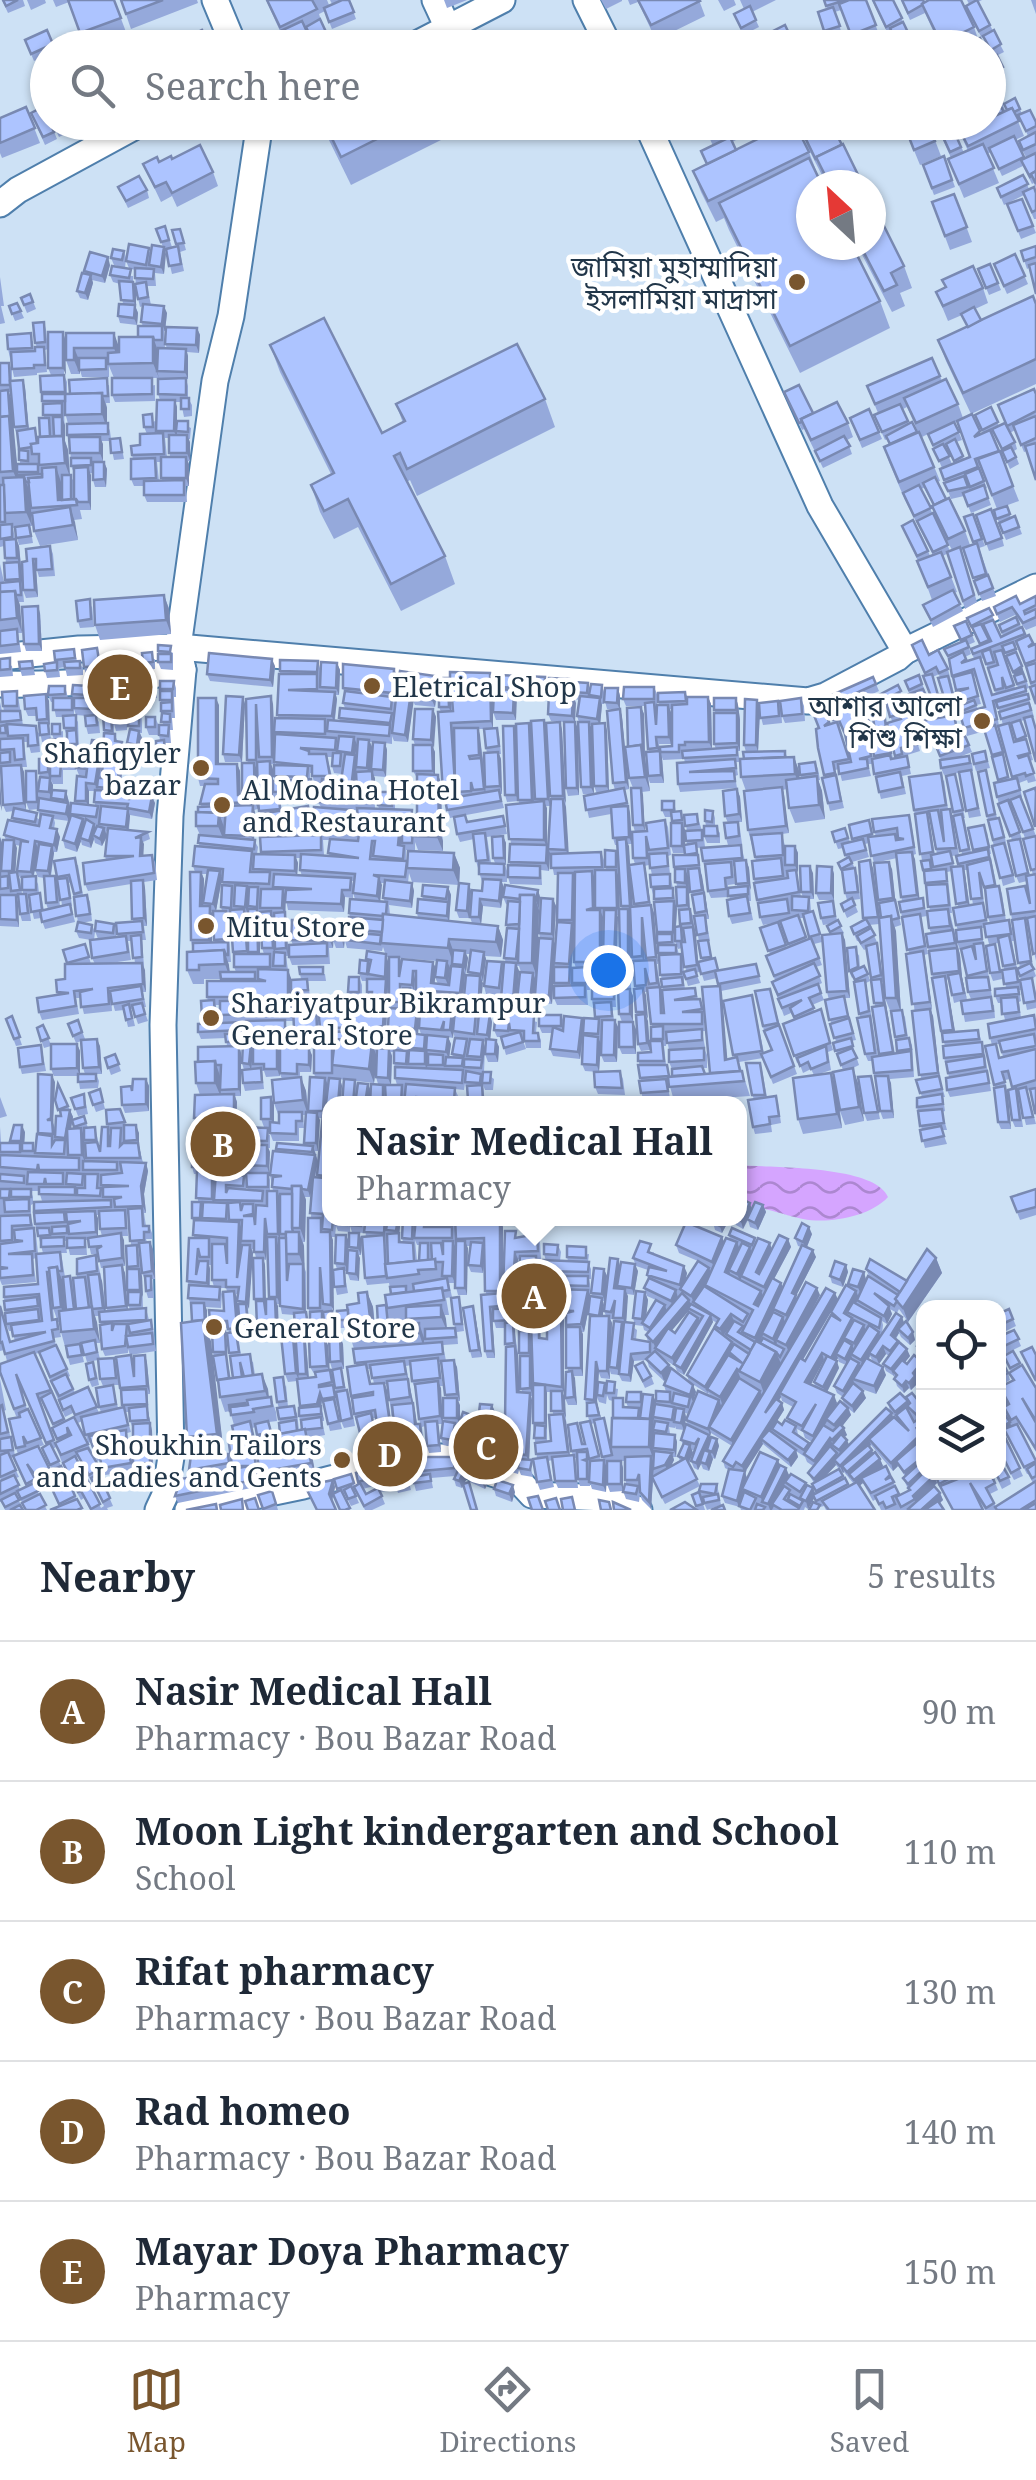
<!DOCTYPE html>
<meta charset="utf-8">
<style>
:root{--surface:#fff;--page:#f6f6f7;--text:#1f2937;--muted:#747a83;--line:#e0e1e3;--accent:#79562e}
body{margin:0;font-family:"Noto Serif","Noto Sans Bengali",serif;background:var(--page);color:var(--text)}
.controls{position:absolute;right:30px;bottom:30px;display:grid;overflow:hidden;border-radius:20px;box-shadow:0 2px 8px #0004}
.controls button{width:90px;height:90px;display:grid;place-items:center;padding:0;border:0;border-bottom:2px solid var(--line);background:var(--surface);color:var(--text);font:50px sans-serif}
.compass{position:absolute;left:796px;top:170px;width:90px;height:90px;border-radius:50%;background:var(--surface);box-shadow:0 2px 8px #0004;rotate:334deg}
.you{position:absolute;left:608px;top:970px;width:35px;height:35px;margin:-25px;border:8px solid #fff;border-radius:50%;background:#1a73e8;box-shadow:0 0 0 15px #1a73e833}
.badge{display:grid;place-items:center;width:65px;height:65px;border-radius:50%;background:var(--accent);color:#fff;font-size:32px;font-weight:700}
.pin{position:absolute;translate:-50% -50%;border:5px solid #fff;box-shadow:0 2px 10px #0006}
.popup{position:absolute;left:322px;top:1096px;width:425px;height:130px;box-sizing:border-box;display:grid;place-content:center;border-radius:20px;background:var(--surface);filter:drop-shadow(0 2px 8px #0005);font-size:32px;white-space:nowrap;color:var(--muted)}
.popup b{font-size:38px;color:var(--text)}
.popup::after{content:'';position:absolute;left:50%;top:100%;margin-left:-20px;border:20px solid transparent;border-top-color:var(--surface)}
.list{margin:0;padding:0;list-style:none}
h2{display:flex;justify-content:space-between;align-items:center;height:130px;margin:0;padding:0 40px;font-size:42px}
h2 small{font-size:32px;font-weight:400;color:var(--muted)}
.list li{display:grid;grid-template-columns:65px 1fr auto;gap:30px;align-items:center;box-sizing:border-box;height:140px;padding:0 40px;border-top:2px solid var(--line)}
.list b{display:block;font-size:38px;white-space:nowrap}
.list p{margin:0;font-size:32px;white-space:nowrap;color:var(--muted)}
.list em{font-size:32px;font-style:normal;color:var(--muted)}
.icon{flex:none;width:55px;height:55px;fill:none;stroke:currentColor;stroke-width:2;stroke-linecap:round;stroke-linejoin:round}
.map{position:relative;flex:none;width:1036px;height:1510px;overflow:hidden}
.search{position:absolute;background:var(--surface);box-shadow:0 2px 8px #0004;left:30px;right:30px;top:30px;height:110px;display:flex;align-items:center;gap:25px;box-sizing:border-box;padding:0 35px;border-radius:55px;color:var(--muted);font-size:38px}
.sheet{height:830px;background:var(--surface)}
nav{display:flex;justify-content:space-around;align-items:center;box-sizing:border-box;height:140px;border-top:2px solid var(--line);background:var(--surface);font-size:28px;color:var(--muted)}
nav a{display:grid;justify-items:center;gap:5px}
nav .on{color:var(--accent)}
.map>svg:first-child{display:block}
.water{fill:url(#water-waves)}
.lines{fill:none;stroke-linecap:round;stroke-linejoin:round}
.minor-casing{stroke:#4f7fac;stroke-width:29}
.minor{stroke:#fff;stroke-width:25}
.wall{fill:#95a9db;fill-rule:evenodd}
.shaded-wall{fill:#7989b2}
.building{fill:#adc4ff;stroke:#7989b2;stroke-width:2.5}
.poi-dot{fill:#79562e;stroke:#fff;stroke-width:4}
.labels{text-anchor:middle;dominant-baseline:central;stroke-width:9;stroke-linejoin:round;paint-order:stroke}
.poi-label{font-size:28px;fill:#213649;stroke:#fff;text-anchor:start}
</style>
<div class="map">
<svg width="1036" height="1510" viewBox="0 0 1036 1510">
<defs>
<pattern id="water-waves" width="16" height="10" patternUnits="userSpaceOnUse" patternTransform="scale(2.5)"><rect width="16" height="10" fill="#d5a5ff"/><path d="M0 5q4-4 8 0t8 0" fill="none" stroke="#ac87d0"/></pattern>
</defs>
<rect width="100%" height="100%" fill="#cde1f5"/>
<!-- water -->
<path class="water" d="M739,1165C772,1168 875,1165 888,1197C870,1217 828,1224 803,1219C780,1214 763,1206 739,1206Z"/>
<g class="lines">
<!-- minor casing -->
<g class="minor-casing">
<g id="minor">
<polyline points="215,0 235,48"/>
<polyline points="435,0 448,28"/>
<polyline points="586,0 610,48"/>
<polyline points="409,48 502,0"/>
<polyline points="646,122 820,506 905,651"/>
<polyline points="0,204 18,190 143,122"/>
<polyline points="0,657 79,649 178,647 808,701 825,696 897,658 905,651 1036,587"/>
<path d="M0,684C62,685 122,681 183,670"/>
<polyline points="158,1510 165,1495 171,1457 163,1025 170,816 183,670 178,647 215,381 231,316 260,122"/>
<polyline points="188,1510 303,1486 393,1463 442,1457 520,1482 532,1495 607,1498 639,1510"/>
</g>
</g>
<!-- minor -->
<use href="#minor" class="minor"/>
</g>
<!-- wall -->
<g class="wall">
<polygon points="2,0 23,0 25,6 8,13"/>
<polygon points="27,0 45,0 46,3 31,10"/>
<polygon points="53,0 114,0 126,32 85,48 69,2 56,7"/>
<polygon points="121,0 197,0 198,3 131,29"/>
<polygon points="266,0 327,0 329,5 332,4 330,0 349,0 356,19 332,29 325,11 319,14 322,24 307,31 314,48 281,48 276,33 280,31"/>
<polygon points="444,0 467,0 447,8"/>
<polygon points="601,0 622,0 622,1 606,9"/>
<polygon points="628,0 699,0 705,16 656,40 638,2 630,5"/>
<polygon points="718,0 734,0 736,5 724,11"/>
<polygon points="740,0 776,0 752,12 759,27 743,35 734,14 744,9"/>
<polygon points="824,0 866,0 880,37 889,48 856,48 841,10 835,12 842,34 826,39 818,12 827,9"/>
<polygon points="872,0 893,0 915,48 898,48 891,32 888,34"/>
<polygon points="901,0 923,0 924,2 974,27 978,39 985,48 941,48 925,13 910,20"/>
<polygon points="967,0 982,0 978,2 1004,52 994,57 997,55 1005,74 994,80 1000,94 998,95 1005,110 1004,112 1007,110 1015,98 1022,114 1036,121 1036,153 1026,157 1021,148 1019,141 1028,136 1020,118 1017,119 1024,136 1015,140 1024,159 1036,153 1036,188 1034,183 1032,184 1023,166 1002,176 991,152 987,154 999,183 964,198 948,159 951,158 935,122 950,122 964,153 968,151 958,128 988,122 988,59 993,57 984,37 982,38 968,14 966,6 969,4"/>
<polygon points="1031,0 1036,0 1036,14"/>
<polygon points="47,30 55,48 48,48 48,55 34,61 25,40"/>
<polygon points="26,107 40,143 2,158 0,153 0,118"/>
<polygon points="31,113 50,122 57,139 45,145"/>
<polygon points="52,122 75,122 77,128 59,137"/>
<polygon points="225,122 243,122 228,130"/>
<polygon points="322,122 477,122 351,185 328,138"/>
<polygon points="670,122 748,122 752,132 732,142 736,150 809,152 817,173 880,301 890,328 800,373 729,230 724,218 716,222 701,192 693,171 707,164 701,151 713,146 703,123 677,136"/>
<polygon points="754,122 772,122 758,129"/>
<polygon points="897,122 928,122 941,156 920,165 904,126 899,128"/>
<polygon points="802,131 863,185 827,185 807,146"/>
<polygon points="944,156 955,187 934,195 923,165"/>
<polygon points="172,159 213,172 218,186 177,207 172,196 161,202 143,164"/>
<polygon points="1023,175 1029,189 1036,193 1036,219 1034,219 1024,195 1004,205 997,188"/>
<polygon points="118,187 147,190 149,198 128,208"/>
<polygon points="954,194 972,242 950,250 932,202"/>
<polygon points="1022,199 1036,233 1021,239 1007,204"/>
<path d="M165,226L172,247H177L172,230L180,229L186,250L180,252L184,271L172,274L166,249H165L164,274L155,273L156,286H147L151,305L167,313L165,331H164L165,348H167L165,344L197,328L200,335L199,353L187,352L188,356V379H186L188,386V398L192,405V416L184,417L181,402H175L177,407V421L191,428L190,439H189L190,461H188L189,486H186L187,502H147L144,495V486H134L131,479L133,459L132,455L147,434L144,427L155,421L156,434H157L156,431L160,400L158,394L159,378V376V378H114L109,366V377H82L80,370V374H71L66,360V333L119,346L138,337L143,326L141,322L143,306L140,307L136,290V308L138,313L137,325L120,323L118,316L123,304L120,284L113,282L110,275L133,276V282L136,289L135,270L129,268L126,261L163,247L156,229ZM165,438H169L170,457H167ZM157,462H161L162,481H159Z"/>
<polygon points="857,245 871,245 904,266 912,288 900,293 905,306 892,312"/>
<polygon points="1036,246 1036,294 1029,268 1027,269 1021,251"/>
<polygon points="124,251 126,258 125,268 114,265 111,258"/>
<polygon points="1015,254 1028,284 1007,294 994,264"/>
<polygon points="990,264 1001,290 989,295 978,269"/>
<polygon points="110,265 105,283 92,280 93,283 88,300 80,298 77,291 85,274 84,271"/>
<polygon points="0,277 4,306 1,306 5,323 0,324"/>
<polygon points="942,280 983,288 988,303 975,309 981,320 1036,304 1036,384 971,414 946,361 938,340 967,327 962,315 948,321 936,292 945,288"/>
<polygon points="30,294 36,309 27,313 21,298"/>
<polygon points="17,303 24,318 15,321 9,306"/>
<polygon points="44,322 46,330 48,349 45,350 47,372 37,373 37,375 14,377 8,349 33,341 34,351 37,347 35,343"/>
<path d="M63,332L65,339L64,375L67,382V394L109,385L110,403H106L107,408V423L110,431L111,439L120,438L124,459L114,460L110,441H102L103,461H92L93,463L104,462L107,469L106,487H95L93,480V473H90L91,510H80L82,519L74,520L78,540L40,546L34,531L30,506L32,526H30L33,543L19,545L15,528H13L15,539H16L19,546L24,602H19L22,633H18L21,652L0,654V564L4,582H5L6,563L4,546L0,547V363H9L12,370V381L25,387L29,429L37,436L38,442L44,418L41,392L51,375L48,368ZM9,392H11L14,427L17,434L20,450V464L17,466ZM64,408L68,424L67,435L70,442L71,466L74,473V482L70,475L68,450L65,441Z"/>
<polygon points="270,345 382,433 403,423 396,404 545,399 555,427 417,496 410,480 407,482 445,556 455,584 401,611 358,527 334,539 320,512 311,485 331,474 280,372"/>
<path d="M932,358L942,381L958,404L963,418L981,434L983,433L975,415L991,407L999,426L1015,442L1017,449L1014,451L1019,464L1010,469L994,433H992L1019,501L997,509L980,465L978,466L987,488L985,489L991,505L971,513L964,496L951,499L940,469L942,468L928,434L922,437L940,481L937,482L965,531L970,545L974,544L964,517L973,514L985,546L979,548L996,596L982,601L963,549L961,550L977,602L965,609L948,553L943,556L957,592L954,593L963,611L933,627L923,605L932,600L918,561L902,526L928,551L930,556L933,555L905,500L889,462L884,447L889,445L887,439L885,440L874,415L878,413L867,386ZM907,407L918,432H917L909,424L903,409ZM958,421L970,457L964,459L956,442L962,440L955,423ZM947,447L954,463L952,464L945,448ZM924,488L933,505L932,506L937,521L952,550L950,551L921,489Z"/>
<polygon points="155,385 155,401 115,402 112,395"/>
<polygon points="784,392 813,413 848,423 853,437 847,440 852,454 823,468 804,429 802,430"/>
<polygon points="1036,394 1036,480 1027,451 1024,452 1015,430 1010,433 998,405"/>
<polygon points="869,409 882,439 862,448 850,418"/>
<polygon points="1007,506 1011,518 1015,516 1022,534 1006,540 994,510"/>
<polygon points="976,515 1002,538 1004,546 989,551"/>
<polygon points="50,546 53,554 55,576 39,577 36,567 38,597 26,598 23,590 27,561"/>
<polygon points="164,595 169,609 171,634 100,640 95,625"/>
<polygon points="1036,596 1036,626 1026,630 1015,615 1000,622 994,607 1020,604"/>
<polygon points="92,606 94,627 80,628 78,621"/>
<path d="M989,608L1001,637L1003,636L999,625L1016,617L1026,636L1034,645L1036,644V705L1027,670L1018,645L1015,646L1029,688L1026,689L1034,717L1021,721L1033,760L1030,761L1036,781L1028,783L1027,780L1019,783L1022,797L1021,798L1036,836V961L1027,920H1025L1033,968L1036,976L1032,979L1036,993V1008L1027,1010L1020,976L1017,971L1021,990H1019L1021,1001L1019,1002L1021,1018L1034,1015L1036,1020V1116L1030,1090L1027,1091L1036,1124L1026,1125L1018,1093L1023,1127H1015L1012,1120V1089L1010,1079L1005,1080L1011,1129H1001L998,1122L995,1088L985,1046L992,1045L990,1038L1005,1020L1001,1003H998L995,996L1006,988L1004,969L999,943L989,944L985,928H981L992,997L971,999L968,992V978L961,950H960L957,942L958,930L956,925L958,907L952,871L947,872L952,913H950L960,955L962,977L967,1000L994,1005L995,1018L965,1022L961,1001L954,1003L949,979L946,980L955,1032L978,1030L984,1049L991,1091L950,1097L947,1090L949,1077L944,1058L945,1046L941,1031L928,947L931,933L929,928L930,911L914,810L944,780L948,809H950L952,816L959,855L962,854L953,812L955,774L965,818H964L971,852H974L968,828L987,832L991,854H990L997,887L999,886L1002,894L1006,921L1012,928L1014,941H1012L1017,969L1020,968L1011,914L1029,898L1027,881L1019,883L1016,876L1012,840L998,804H999L997,797L998,782L985,731L967,736L960,714L962,713L950,663L944,649L961,642L954,626L972,635L975,642L968,645L971,654L965,657L967,661L974,659L971,649L980,646L967,618ZM1004,650L1014,676L1018,688H1015L1002,651ZM984,658L996,694L992,695L981,659ZM976,676L985,707L978,709L976,705L981,704L973,677ZM998,707L1003,725L999,726L996,708ZM1009,724H1011L1017,741L1014,742ZM998,727L1013,779L1010,780L996,728ZM1011,801L1025,838L1023,839L1033,875H1030L1020,840L1022,839L1009,802ZM928,815H929L937,854L935,855ZM958,855L956,856L959,866L954,867L952,856ZM964,870H968L973,905L970,906ZM982,880L985,890L988,917L990,923L988,924L984,905ZM996,1044H1000L1003,1057L1000,1058Z"/>
<polygon points="40,613 42,651 26,651 24,644"/>
<polygon points="158,645 173,653 173,670 161,669 158,662"/>
<path d="M912,645L948,669L960,718L956,719L960,737L928,744L916,706L914,707L905,681L919,675L935,719L949,716L947,709L937,712L923,676H925ZM939,674L943,694L938,695L933,677Z"/>
<polygon points="97,648 103,674 86,675 84,667"/>
<polygon points="74,649 77,661 83,668 83,675 67,676 65,667 59,668 60,677 47,678 45,671 55,663 54,651"/>
<polygon points="0,659 12,666 13,676 0,677"/>
<polygon points="155,659 155,669 145,670 143,663"/>
<polygon points="32,661 35,675 22,676 20,669"/>
<path d="M318,661L320,668V681L337,663L340,670L339,695H336L337,699L335,720L340,721L339,718L345,708L343,703L345,694L343,688L394,669L397,676L396,700H393L395,704L398,690L397,687L435,676L438,684L435,707L415,705L413,701L408,742L394,741L392,736V744L385,743L387,750L386,777L374,776L375,809H379L378,805L395,799V810L414,817V824H417V778L413,771L415,745L413,739L433,709L436,717L433,748L435,752V775H438L441,783L443,851L418,850L415,842V850H406V861L454,853L460,868L459,885L412,882L409,873L408,883H412L414,891L412,908L389,905L390,915L418,918L417,913L423,899L422,896L448,887L451,895L449,921L472,923L470,917L482,891V882L476,861L474,839L460,842L457,834L468,822L503,816L507,834L487,837L491,863H495L493,858L503,836L506,843V865H505L507,871V882H502L504,888L501,908L483,906L481,924L498,926L503,940L501,957L485,956L486,959L483,981H482V996L498,1004V1011L537,1022L536,1033H538L541,1040V1048H526L524,1038H522L526,1049L506,1055L501,1037H497L494,1030L496,1016H490L492,1022L490,1039L496,1040L499,1047L498,1062H488L485,1054L486,1042L483,1041L485,1048L484,1072L494,1079L493,1090H485L483,1085L485,1104H470L465,1083L464,1090L455,1089L458,1096L457,1104H370L371,1092L369,1104H342L344,1080L340,1079L342,1086L329,1104V1218H365L364,1233L352,1232L350,1226V1232L338,1231L336,1226L335,1237H332L333,1270L337,1269L335,1263L346,1235L349,1242L348,1250H350L349,1247L359,1233L362,1241L361,1255H359V1281L350,1280L347,1271H344L348,1293L337,1295L333,1276L332,1312L339,1337H340L343,1344L344,1369H341L346,1390L350,1398L355,1426L344,1428L341,1421L332,1369L330,1362L329,1341H326L329,1370L333,1377L338,1404L336,1405L342,1429L330,1431L322,1400L321,1407L323,1414L324,1421H322L325,1435L308,1438L316,1477L265,1486L260,1472L259,1450L256,1438L258,1437L256,1427L252,1428L256,1442L253,1443L261,1486L178,1503L175,1496L192,1477L189,1470L193,1454L187,1437L192,1321V1306L188,1298L189,1285L187,1281L194,1238V1224L192,1218L198,1202L197,1174H194L192,1167L195,1143L194,1140L270,1135V1148H268L270,1152L269,1173L237,1172L235,1165V1148H218L219,1173L244,1176L246,1183V1190H248L247,1187L268,1173L270,1180V1191H273L270,1175L277,1151L276,1149L305,1145V1115H303L304,1128H299V1141H273L270,1133V1127H264L261,1119L271,1097L274,1105V1122L279,1123V1117L274,1103L282,1079L280,1074V1076L266,1077L264,1071H262L264,1089L245,1091L243,1083L244,1070L242,1063L243,1049H240L241,1053V1096H235L237,1102L236,1126H197L194,1118L200,1095L196,1083L198,1062L227,1046L226,1038L201,1039L198,1032L204,1023L202,1018L208,1001L207,997L221,981V979H204V984H193L187,970L193,952L191,940L195,872L193,866L199,846L200,835L196,826L198,812L202,807L200,804L204,786H200L198,778L219,705V764H237L240,771V795H242L248,763L247,760L273,704L275,756V718H278L280,671ZM370,742H373L372,771H370L372,747ZM327,757H333L332,766L334,773L342,774L340,788L342,793H340L341,788L338,781L333,780ZM275,762L276,765L274,776L275,781H273L271,764H275ZM256,767H257L258,796L263,837L262,854H257L258,847L254,840V810L258,809ZM310,773H312L314,783H321L322,793L318,802L321,807H314V831L311,814L282,810L280,799L314,798V786L310,779ZM349,810H357L359,829L353,823L354,817L351,810ZM323,840H330L329,856L324,855ZM296,858H301L300,870L302,876H297L298,863ZM202,874H207L203,902L204,879ZM221,876H222L223,885L221,907L222,911L214,940L215,943H212L211,911H216L222,878ZM352,881H354L353,893L355,899L349,913L350,917L348,929L349,932L345,939V928L333,940L336,948H344L345,941L347,948L382,951L383,947L385,953L366,959L367,961L359,973L362,981H367V992L370,1000H371V1011H370L367,999H362V985L359,977L348,992L351,999L318,1011L316,1005L293,1006L291,1000V981L294,999L310,997L308,981H326L325,974H300L301,979L291,980L288,970L286,956H288L285,895L288,910L344,912L345,897L353,898V885ZM381,883H385L383,898L385,902L380,901ZM259,914L262,948L264,954H260ZM227,915H231L234,967L236,972H230L228,962H231L230,949ZM466,954H470L468,972L469,975L463,1007L465,1011H463L462,1000L468,958ZM387,957L389,958V1002L392,1008L388,1027L390,1033H386L388,986ZM400,958L437,961L435,977L438,984L434,983L436,969L433,962L402,963ZM216,1005H220V1015L223,1022H246L247,1034H246L243,1022L217,1023ZM417,1011H420L419,1028L421,1034H418ZM285,1021H294L295,1033H288ZM453,1032L455,1038L452,1054L453,1057H449L451,1044L448,1037L453,1038ZM297,1048H314V1073L315,1077L309,1113L306,1091L300,1077V1072H311L312,1055ZM391,1052H394L395,1078L397,1085H391L392,1056ZM377,1059L376,1077L378,1084L371,1091L357,1086L356,1081L374,1083ZM319,1118H323L317,1175L318,1178H315L318,1162L315,1151H318ZM312,1188L308,1308L310,1313L311,1327H310L306,1312V1272L304,1267V1246L303,1242H305L306,1200L305,1197H310ZM267,1235L270,1299H266L265,1265L263,1259L266,1260ZM211,1244H224L212,1280L214,1287L210,1286V1269L209,1265H211ZM252,1249H254L256,1258L254,1299L256,1304L257,1326L260,1333L279,1332L277,1304H280L282,1314L294,1315L298,1371L294,1332L292,1325L285,1374L288,1382L297,1381L300,1408L299,1416L302,1430H299L297,1413L288,1407L286,1385L277,1402L279,1408L280,1434L277,1453H275V1451L277,1450L269,1422L277,1421L276,1412L271,1397L269,1398L262,1374L255,1375L253,1362L241,1355L238,1336L240,1335L236,1294H238L240,1328L242,1335L251,1334L248,1309L253,1253ZM220,1288H226L227,1291L224,1311L210,1321L212,1329L228,1328L229,1333L227,1338L213,1352L220,1397L225,1412L230,1411L234,1425L232,1426L236,1443L229,1444L233,1469H232L231,1461L224,1454L205,1307L221,1308L222,1294ZM227,1339L233,1378L231,1379L227,1359ZM306,1342H309L310,1367L316,1377L309,1378Z"/>
<polygon points="106,666 144,666 144,676 122,677 120,672 108,673"/>
<polygon points="275,666 273,687 210,681 207,674"/>
<path d="M490,673L493,681V728H497L499,735L501,754H499L501,759L502,794H500L504,808L450,818L443,793L441,712L439,707L450,678ZM478,729H490L486,748L487,753L484,765Z"/>
<path d="M873,677L879,691L866,697L872,734L876,733L872,711L884,709L893,759L896,758L892,721L887,707L883,709L877,696L898,685L920,751L904,756V757L907,756L911,774L902,776L906,794L881,799L872,764H868L871,776L842,781L839,769L835,770L844,808L830,811L828,803L825,777L818,748L830,724L834,723L823,699ZM841,726L846,737L851,762H850L838,727ZM870,735L875,758L873,759L868,736Z"/>
<path d="M549,678L569,679L572,686V695H573V682L588,683L590,689L591,684L602,685L604,692L605,688H618L620,696V709L622,717L629,789L625,790L630,813L632,844H628L630,865L635,864L633,858L632,832H635L633,825L631,788H633L629,778L625,747H628L627,708L641,707L644,714L645,758L647,769L646,752H649L645,706H626L623,699L624,687H654L657,694V710V705H659L658,693L685,692L687,697H708L711,704L712,749H716L714,744V713H715L714,698H736L738,705L740,720V751H738L740,762H736L738,775L735,776L737,788L680,792L678,784L677,763H685L683,753L682,759L663,760L660,752V747L672,746V709H670L671,744H659L660,751L662,758L664,783H650L648,777L650,791L642,792L645,831H647L646,823L665,820L668,827L671,855L668,856L670,874L677,908L676,927L681,926L685,942L677,906V887L673,855H685V853H673L671,846V817H665L662,810V801H674L676,812L681,811L685,830V844H687L685,831H687L684,815L697,814L704,838L705,847L697,848L709,919H706L710,941H708L712,958H715L719,971L756,964L761,983L721,991L727,1059L734,1058L723,1001L752,995L764,1053L772,1050L764,1031L755,991L770,989L781,1030L797,1074L773,1084L763,1058L739,1062L750,1096L674,1101L669,1083H667L670,1098L643,1100L639,1081H641L638,1053L651,1052L652,1026L648,992H645L650,1050L641,1051L638,1044L636,1012L634,989H636L632,957L630,921L631,963H628L630,969L631,988H624L621,981L620,962H622L620,955L619,915H617V966H614L616,1007H612L614,1020L618,1027L617,1062H604L601,1055L602,1028L599,1072L585,1071L582,1064L583,1034L580,1059L553,1056L550,1049L552,1033H542L539,1026V1015H561L564,1022V1016L582,1018L584,1024V1018L595,1019L592,999V986H596L594,980V970H588L590,990H587L588,1005H557L554,998V965L552,1004L538,1003L535,995L537,977H535L536,981L533,1009L520,1007L517,1000L521,972L519,966H517L519,971L516,1007L504,1006L501,995L486,994L484,986L487,961L502,962L503,966L504,962H506L504,958L507,928L508,905L506,904L503,897L505,885L538,890L540,897L539,909L537,969L540,938L539,933L541,898L553,899L556,906L554,942L555,945L558,922V875H554L550,853L549,871L541,870L542,885L510,884L508,877V865H510V844H511L506,805L519,803V801L507,802L505,795L503,726H514L516,732V724L529,723L531,730V721L544,720L546,728L550,806H546L547,845L548,849L551,799L546,723L560,722L562,730L568,853L601,852L604,860V870H606L605,850L616,851L618,858V845H615L613,838L611,814L589,818L584,796L594,794H583L581,787L579,722L577,716L579,700L575,699V722L578,729L579,795L568,796L566,788L564,722H565L551,721L548,714ZM604,697L607,709L616,710L607,711L613,783L615,790L609,791L607,731L605,723L600,724L602,704H604ZM590,725H592L594,786L597,794H594ZM618,859L621,906L622,909H619ZM649,861L652,875H650L651,887L655,902H654L658,934V953L663,990L664,1013L657,964H658L654,913L651,905L644,866L649,865ZM688,873L702,961L698,962L693,916L690,909ZM631,877L634,904L635,907H633ZM575,915L574,962L576,968H572V974L571,972ZM674,939L678,949L682,948L686,971L684,972L683,962L681,954H679L676,945H675ZM699,965L704,981L717,978L718,986L702,987L710,1073L705,1074L702,1068H707V1055L704,1048L669,1050L705,1047L702,1031H705L703,1006L700,999H698L695,988L685,989L684,982V973L688,986L700,983L696,973L699,972ZM666,1034L669,1050V1062L672,1069V1076L670,1077L666,1065L664,1046H666Z"/>
<polygon points="174,681 176,688 176,697 174,697 175,718 172,718 173,730 170,730 171,743 165,743 167,758 158,758 156,751 160,740 159,735 163,725 160,689"/>
<polygon points="154,684 157,698 143,697 140,690"/>
<polygon points="548,685 547,697 516,695 516,720 496,720 493,712 498,689 497,687"/>
<path d="M65,686L68,698L74,704L72,694L88,686L90,698L95,706L94,715L99,722L100,733L88,734L86,726L88,716L76,715L74,709V715L78,722L79,750L90,751L104,747V714L101,701L98,694L116,690V701H115L117,712L124,713L127,720V730L116,731L114,724V733L118,742H122L124,749L121,781L124,788L123,792L129,796L155,803L152,819L130,815L129,830L148,832L150,839L143,842V856L152,855L155,862L157,880L144,882L145,888L147,926H144L146,940H142L146,992H143L146,1007H143L148,1021L138,1024L133,1009H131L135,1026L128,1027L124,1010L115,1011L111,996L112,1011L84,1014L80,998H76L79,1014L42,1020L39,1012L58,994L57,992L65,979L67,964L63,950L85,944L91,964H95L92,958L91,940L79,938L76,931L78,922L71,882L69,883L72,906H71L75,922L45,929L41,918L34,919L29,898H28L31,921H22L20,914L19,898H17L19,927L0,926V837L2,843V864L6,840L4,835L13,821L14,811L6,812L3,805L0,770V702L2,711H4L3,706L17,691L23,725L39,733L40,752L31,753L28,742H24L27,767H22L24,772L26,810L40,820L38,809L29,810L26,802L40,777L39,773L48,759L50,765V742H42L37,716H28L25,709L46,694L49,701V726L51,739L54,740L52,734L63,731V741H62L63,746H68L67,736L64,728L63,717H56L53,702H51L48,695ZM76,768L79,775L86,776L75,801L76,804L71,810L66,791L53,790V785L50,777L53,784H63V770H76ZM89,791H94L95,806L89,805ZM54,819L69,821L63,840L65,848L77,852L81,841L82,845L91,848L94,839L95,843L102,846L107,836L106,831L108,832L105,856L106,860L85,884L88,891L131,884L133,922L117,934L118,937H116V931L114,924L95,931L98,939L94,940L95,932L92,925L81,923L92,921L90,902L87,895H83L78,865L54,861L62,905L60,906L57,883L55,876H51L54,852H57L60,837L54,829L55,823ZM16,845L21,846L17,871L20,878H22L23,894H22L20,879L15,872ZM38,848L35,870L38,877L44,878L46,903L48,909L44,910L42,900L39,893L38,884L34,876ZM128,941H132L135,963L104,964L131,960Z"/>
<polygon points="121,692 136,692 136,697 138,697 141,705 142,725 142,733 140,733 142,738 139,752 130,750 127,743 130,729 129,721 127,712 123,712 121,705 122,698"/>
<polygon points="243,697 245,704 242,762 225,762 223,754"/>
<polygon points="801,698 804,706 805,721 785,723 782,716"/>
<path d="M757,700L759,704L778,701L781,708L782,723L763,725L760,713L758,752L785,751L787,757H794L799,771V778H801L799,764L815,762L818,769L820,780H818L822,791L825,819L795,823L789,808L787,789L782,790L789,833L782,834L785,846H795L798,853L797,873L801,897H803L801,892L813,873L814,899H810L811,911H813L822,941L830,934L827,926L831,924L823,925L821,918L835,908L837,921L844,933L842,934L845,940L850,998H844L856,1040L851,1041L859,1065L851,1069L858,1083L864,1121L845,1125L840,1111L842,1128L803,1134L798,1119L814,1075L811,1069L803,1073L799,1062L797,1063L783,1024L794,1019L791,1013L784,1016L772,982L775,980L766,956L770,954L760,928L773,923L763,925L760,917L754,879L756,861L748,830L746,791L741,777L746,752L744,745ZM799,918H804L809,939L807,940ZM781,922L789,947L787,948L778,923ZM822,942L827,992L829,1000H825L836,1042L833,1043L843,1070L835,1084L831,1073L819,1074L831,1070L828,1052L833,1050L821,1009L815,1012L812,1005L824,1000L818,985L822,983L816,967L822,965L814,944Z"/>
<polygon points="155,717 158,724 158,735 149,735 146,727"/>
<polygon points="965,736 972,752 959,757 972,763 973,771 971,771 981,816 969,818 959,773 944,775 941,768 941,760 936,746"/>
<polygon points="985,751 990,768 976,771 974,764"/>
<polygon points="986,770 997,818 999,818 1002,825 1015,882 1003,886 987,816"/>
<polygon points="737,789 740,797 742,822 738,822 740,829 742,844 728,845 726,838 728,823 725,816"/>
<polygon points="713,811 715,818 715,826 720,833 720,843 707,843 704,836 706,826 705,821"/>
<polygon points="911,822 916,854 913,855 919,899 923,898 927,916 921,917 928,954 924,955 932,1009 931,1010 933,1016 940,1080 945,1097 943,1097 945,1111 942,1112 947,1130 942,1130 947,1144 925,1148 920,1130 922,1130 917,1107 922,1097 916,1080 921,1079 909,953 901,912 902,902 897,858 874,863 869,843 865,844 869,857 852,862 858,876 860,899 853,900 858,912 847,918 841,904 847,900 845,893 843,874 838,863 846,858 843,848 838,849 832,832 845,828 850,842 853,842 849,825 871,828 873,837 876,836 874,832"/>
<path d="M741,845L745,861L746,860L749,868L751,901H749L753,920L732,924L729,916L730,899L728,892V897L711,898L708,891L705,868L703,861ZM733,866H735L737,887L728,888V885L735,884Z"/>
<path d="M859,862L873,868L880,918H881L878,900L892,869L895,900L901,925L895,927L901,1010L905,1017L908,1038L912,1045L914,1077L890,1079L894,1118L883,1119L880,1111L872,1061H868L865,1054L855,982L853,977L852,978L849,971L859,954L860,968L868,974L870,981L866,983L878,1056H880L872,1007L875,1006L866,949L864,950L858,941H857L851,927L864,920ZM879,924L885,998L891,1013L898,1053L895,1054L882,982H883L879,951L874,944L877,942L869,925Z"/>
<polygon points="832,867 834,874 834,900 819,900 816,893"/>
<polygon points="469,884 471,891 469,918 459,918 456,910"/>
<polygon points="331,921 334,929 333,948 329,948 330,964 292,965 289,957 293,945 291,940"/>
<polygon points="998,952 1002,979 993,981 990,973"/>
<polygon points="630,989 633,996 633,1021 622,1022 619,1014"/>
<polygon points="12,1016 22,1045 16,1046 6,1019"/>
<polygon points="78,1020 85,1039 82,1040 100,1046 102,1074 96,1074 99,1081 98,1088 80,1089 78,1076 54,1076 51,1069 51,1046 44,1048 37,1028 43,1025 51,1045 77,1044 80,1051 80,1074 85,1074 83,1068 81,1041 76,1043 68,1024"/>
<polygon points="636,1029 636,1054 622,1054 619,1047"/>
<polygon points="41,1045 46,1071 22,1074 20,1067"/>
<polygon points="115,1054 121,1071 111,1075 105,1058"/>
<polygon points="762,1070 767,1097 778,1103 781,1123 771,1125 772,1132 755,1134 753,1127 754,1099 752,1095"/>
<polygon points="620,1071 623,1079 625,1095 598,1094 595,1087"/>
<polygon points="871,1076 880,1119 867,1121 864,1113"/>
<polygon points="146,1079 149,1086 149,1111 125,1113 122,1105"/>
<path d="M55,1082L53,1123L55,1128L61,1116L55,1100L58,1084L73,1117L71,1129L75,1128L72,1120L84,1116L88,1128L95,1127L100,1149L110,1134L107,1124L120,1109L126,1125L139,1133V1146L143,1163H146L148,1171L144,1194L146,1213H144L146,1226H149L152,1233V1239H146L147,1242L153,1249L155,1279H152L154,1298H148L146,1291L145,1280L142,1273L139,1248H138L142,1276L143,1308H146L149,1320H151L153,1327L156,1351L130,1355L128,1349V1353L105,1356L102,1349L100,1316H95L100,1343H96L100,1359L114,1358L117,1365L119,1385H113L118,1408L123,1407L116,1357L134,1365L145,1355L147,1363L150,1394H148V1411L152,1431L153,1470L136,1471L133,1464V1429L130,1421L129,1412H125L131,1432L127,1433L134,1471L105,1475L101,1460L97,1461L91,1442L88,1443L82,1421L78,1423L73,1413L65,1417L39,1353L35,1354L65,1421L88,1444L100,1468L102,1476L100,1477L113,1506L107,1508L108,1510H90L84,1498L81,1500L65,1470L56,1447L53,1449L82,1510H50L59,1506L47,1477L38,1482L32,1475L39,1495L47,1510H25L18,1493L16,1494L23,1510H5L2,1501L0,1502V1481H1L0,1477V1379L6,1410L4,1411L15,1455L18,1454L16,1448L20,1417L16,1416L0,1373L7,1361L4,1350L0,1351V1304L10,1342L15,1341L12,1331H9L6,1324L4,1297L38,1284L36,1258L33,1259L36,1282L2,1285L0,1280V1127L1,1143H11L10,1141L25,1132L24,1143L36,1151L38,1133ZM31,1191H39L42,1201L34,1211L35,1224L43,1253H38L36,1235L31,1218V1205L33,1204V1197ZM127,1214H128L131,1245L127,1267L128,1305L130,1309H128L125,1273L122,1266H125L122,1236H128ZM96,1215H99L100,1229L102,1236H98ZM86,1240H88L91,1254H98L101,1268H104L107,1311H106L102,1281L96,1255L77,1274L76,1309L73,1283L70,1276L65,1277L61,1253H67L65,1241H67L70,1255H87ZM53,1308L58,1322H60L61,1332L70,1365L84,1362L80,1345H82L87,1362L98,1360L100,1379L103,1386L99,1407L101,1412L99,1413L88,1387L75,1393L68,1377L70,1376L67,1369L56,1345L54,1338L61,1337L57,1319H54ZM18,1381L47,1445L42,1448L52,1470L50,1471L38,1447L44,1445L27,1409ZM40,1401H42L54,1427L52,1428L58,1441L55,1443ZM13,1457L26,1487L20,1490L16,1478L19,1477L10,1458ZM78,1457L92,1482L104,1506L101,1508L76,1458Z"/>
<polygon points="89,1093 102,1097 105,1109 96,1112"/>
<polygon points="84,1094 88,1114 78,1116 71,1098"/>
<polygon points="0,1097 7,1116 0,1118"/>
<polygon points="1036,1189 1036,1215 1020,1220 1011,1197"/>
<polygon points="763,1205 766,1212 758,1230 750,1227 748,1220 743,1229 736,1225 733,1218"/>
<path d="M366,1218H401L399,1235L401,1242H403L402,1238L403,1218H469V1224H474V1218L500,1220L503,1227V1288L518,1238L537,1234L540,1242L541,1259H537L539,1263L538,1278H536L538,1283V1298L546,1261L544,1254L558,1245L561,1252L560,1261H568L567,1257L589,1254L588,1262L591,1269V1279H589L590,1284V1296L593,1297L591,1293L604,1269L607,1276L605,1301H603V1316H606L604,1311L620,1266L638,1271L634,1295L627,1294L626,1322L637,1330L636,1340L648,1342L646,1335L648,1332L644,1330L643,1326L635,1325L633,1318L645,1292L648,1300L646,1316L656,1300L647,1296L644,1288L648,1279L647,1275L648,1270L636,1266L633,1258L654,1252L653,1254L687,1273L685,1280L698,1261L679,1253L676,1245L722,1237L724,1242L730,1240L729,1235L755,1238L756,1242L772,1249L788,1239L791,1247L774,1279L783,1287L801,1247L798,1246L795,1238L812,1234L807,1247L816,1257L796,1296L797,1299L820,1295L805,1323L835,1293L838,1300L849,1287L848,1284L864,1272L866,1280L869,1276L866,1269L907,1281L936,1258L942,1273L908,1322L899,1309L897,1313L890,1309L892,1314L887,1324L882,1321L883,1325L882,1334L904,1323L913,1332L915,1340L910,1345L901,1337L899,1333L896,1339L910,1356L905,1362L907,1364L922,1362L924,1371L916,1379L918,1383L911,1390L909,1388L904,1393L897,1386L894,1376L886,1371L883,1364L889,1356L886,1354L879,1364L872,1360L870,1356L869,1359L886,1375L876,1394L859,1388L866,1398L854,1413L849,1409L851,1415L842,1426L847,1435L844,1437L849,1445L892,1413L893,1418L898,1421L890,1411L888,1403L908,1401L909,1404L906,1397L917,1399L924,1394V1472L934,1476L937,1483L934,1486L940,1493L943,1500L940,1503L944,1510H881L876,1499L873,1501L863,1483L860,1485L875,1510H826L824,1506L820,1507L816,1504L814,1498L808,1509L805,1507L804,1510H741L740,1507L725,1503L722,1496L729,1470L725,1468L723,1461L732,1446L711,1433L709,1435L710,1439H717L719,1446L715,1459L713,1458L709,1471L703,1469L701,1464L698,1470L694,1468L691,1461L695,1451L692,1450L693,1453L689,1463L700,1486L665,1504L653,1481L651,1509L642,1500L640,1494L639,1502L626,1499L623,1491L610,1492L607,1484V1464L606,1492L592,1489L590,1483V1486H580L578,1479L577,1458H575L578,1488H558L555,1481L553,1460L548,1461L554,1487L540,1490L537,1482V1459L533,1423V1396H531L532,1400L529,1460L533,1477L521,1475L519,1470L518,1474L505,1470L504,1466V1472L493,1470L490,1462L491,1446L487,1458L465,1455L464,1452L463,1454L455,1452L453,1447L443,1445L441,1438L444,1421L446,1398L441,1362H439L443,1386H440L443,1424H438L441,1452L429,1453L427,1446L425,1426L422,1427L424,1450L399,1452L396,1444L387,1384H384L393,1437L398,1454L368,1464L354,1414L347,1367L356,1365L354,1349L351,1339L349,1328H340L337,1320L347,1310L359,1303L367,1292L373,1307L375,1326H378L391,1294L389,1283L367,1285L365,1278ZM415,1240L417,1245H420L419,1261H417ZM467,1246H470L468,1265L471,1272L483,1273L485,1260L486,1295L485,1351L487,1358H495L492,1314L496,1328H505L506,1347L505,1422L492,1435L483,1429L492,1430L495,1412L492,1405L478,1421L482,1429L481,1430L472,1426L473,1422L471,1415L460,1422L458,1401H460L457,1367L446,1361L443,1345L458,1344L457,1332L464,1331L461,1304L454,1324L455,1328H447L445,1315H449L446,1298L452,1297L449,1283H455L458,1295H467ZM518,1259H520L521,1275L517,1274ZM590,1302L585,1399L589,1421L585,1444H583L580,1430L571,1451L573,1455H570L563,1394V1318H566L567,1327L568,1371L565,1398L568,1405H577L574,1376H583L582,1332H584ZM517,1306L518,1311H521L524,1326H531L533,1394L531,1338L529,1331L519,1353L522,1393H519L518,1354L514,1327H518ZM689,1310L690,1312L675,1333L671,1331ZM831,1312L832,1316L805,1361L803,1360ZM610,1319H614L615,1321L611,1346L612,1323ZM712,1320L717,1323L715,1326L716,1330L687,1375L689,1382L671,1368L662,1358L675,1366L677,1371L684,1375L713,1322ZM540,1326H547V1339L541,1338ZM838,1358L839,1362L846,1365L834,1386L837,1393L843,1397L842,1398L844,1404L833,1410L837,1403L827,1392L839,1368L836,1361ZM647,1360L649,1367L664,1381L667,1378L664,1385L666,1392L656,1401L643,1396L641,1392L626,1402L628,1407H626L617,1398L618,1389L598,1385L599,1373L601,1378L610,1379V1371L611,1374L619,1375L622,1381L631,1382L634,1361ZM824,1360L814,1382L815,1387L810,1385ZM411,1365L412,1381L415,1389L420,1424H417L406,1366ZM368,1369H371L374,1384H371ZM691,1383L708,1394L709,1393L710,1396L693,1404L692,1402L696,1392ZM547,1392H551L553,1414L551,1441H547ZM607,1395L609,1400L613,1401L611,1446L606,1425L604,1418L601,1419L597,1403V1397L599,1402L606,1404ZM781,1397L782,1401L793,1407L787,1418L789,1422L782,1425L777,1421L784,1410L782,1403L779,1401ZM685,1413L689,1414L686,1420L688,1425L681,1440L683,1445L678,1456L680,1461L671,1466L674,1460L673,1457H676L677,1442L675,1435L670,1434L669,1427L675,1428V1426L676,1429L684,1430L686,1417ZM372,1418H376L379,1435L377,1436ZM595,1423L603,1460H601L591,1424ZM797,1429L803,1432L805,1438L812,1442L810,1446L798,1435ZM763,1444L791,1467L798,1457L796,1451L805,1457L807,1462L813,1466L808,1473L814,1483L812,1484L816,1493L806,1485L786,1481L789,1475L780,1465L747,1478L745,1472ZM871,1445L893,1471L898,1466L905,1476L903,1478L909,1491L900,1496L886,1466L878,1470L883,1466L880,1459L873,1453L869,1446ZM621,1461H625L626,1484L623,1490V1468ZM836,1465L839,1469L825,1477ZM841,1471L843,1473L844,1472L854,1484L849,1486Z"/>
<polygon points="715,1218 730,1218 722,1233 715,1230 713,1222"/>
<polygon points="846,1265 848,1272 843,1287 832,1283 830,1276"/>
<polygon points="473,1306 475,1314 482,1357 472,1358 470,1351"/>
<polygon points="1009,1309 1016,1326 998,1335 998,1314"/>
<polygon points="1014,1330 1021,1346 1003,1355 998,1346 998,1337"/>
<polygon points="1013,1351 1021,1366 1036,1388 1036,1452 1019,1424 1018,1425 1036,1461 1036,1510 985,1510 976,1495 983,1510 952,1510 933,1472 950,1472 954,1481 956,1480 952,1472 963,1472 965,1476 979,1475 995,1483 998,1490 990,1494 996,1507 1033,1483 1028,1474 1027,1474 1006,1434 1004,1435 1023,1476 1014,1480 998,1449 998,1373 1005,1385 1012,1380 1009,1373 1011,1372 1004,1356"/>
<polygon points="998,1362 1008,1373 1010,1380 1005,1383 999,1371"/>
<polygon points="635,1366 651,1376 654,1384 645,1388"/>
<polygon points="96,1370 99,1385 92,1387 89,1380"/>
<polygon points="455,1457 458,1464 457,1471 468,1475 491,1476 485,1489 470,1482 468,1476 462,1488 456,1486 454,1479 455,1476 431,1478 433,1488 416,1491 411,1472"/>
<path d="M403,1460L411,1490L398,1493L394,1480L390,1481L392,1490L380,1492L385,1504L372,1510H365L356,1491L354,1492L359,1503L351,1506L345,1494L344,1495L350,1510H340L333,1495L332,1500L336,1510H316L305,1486L333,1480L335,1487L334,1494L338,1492L334,1479L351,1474L355,1486L359,1484L356,1473ZM377,1485L378,1488L366,1494L363,1489Z"/>
<polygon points="994,1472 1009,1477 1011,1484 1002,1489"/>
<polygon points="717,1484 721,1505 707,1510 699,1491"/>
<polygon points="494,1489 515,1492 512,1502 496,1496"/>
<polygon points="272,1491 278,1510 264,1510 258,1495"/>
<polygon points="699,1492 705,1510 697,1510 692,1495"/>
</g>
<!-- shaded-wall -->
<g class="shaded-wall">
<polygon points="164,247 166,254 164,274 161,267"/>
<polygon points="108,257 110,265 105,283 102,276"/>
<polygon points="91,275 93,283 88,300 85,293"/>
<polygon points="133,282 136,290 136,308 138,313 137,325 134,318 135,306 134,301"/>
<polygon points="164,306 167,313 165,331 162,324"/>
<polygon points="197,328 200,335 199,353 196,345"/>
<polygon points="63,332 65,339 66,375 63,368"/>
<polygon points="114,333 119,347 119,362 114,348"/>
<polygon points="153,337 158,351 157,371 159,378 153,363"/>
<polygon points="74,348 80,362 80,374 74,360"/>
<polygon points="186,349 188,356 188,379 185,372"/>
<polygon points="23,380 25,387 29,433 27,426"/>
<polygon points="8,390 11,398 19,485 13,471"/>
<polygon points="102,393 107,408 107,429 102,414"/>
<polygon points="175,400 177,407 177,438 174,431"/>
<polygon points="62,417 65,425 65,441 68,450 70,477 65,463"/>
<polygon points="187,435 190,442 190,461 187,453"/>
<polygon points="100,437 103,444 103,461 100,453"/>
<polygon points="186,457 189,464 189,486 186,478"/>
<polygon points="104,462 107,469 106,487 104,479"/>
<polygon points="56,467 61,482 63,506 58,500"/>
<polygon points="88,467 91,475 91,510 89,502"/>
<polygon points="24,477 30,492 32,526 26,512"/>
<polygon points="70,507 75,522 78,540 73,525"/>
<polygon points="16,539 19,546 23,586 20,579"/>
<polygon points="33,559 36,567 38,597 35,590"/>
<polygon points="15,591 20,605 22,633 17,618"/>
<polygon points="164,595 169,609 171,634 166,620"/>
<polygon points="38,606 40,613 42,651 39,644"/>
<polygon points="272,659 275,666 273,687 270,680"/>
<polygon points="337,663 340,670 339,695 336,688"/>
<polygon points="1022,666 1024,673 1016,679 1013,672"/>
<polygon points="394,669 397,676 396,700 393,693"/>
<polygon points="490,673 493,681 493,729 491,721"/>
<polygon points="435,676 438,684 435,707 432,700"/>
<polygon points="448,684 451,692 451,714 449,707"/>
<polygon points="618,688 620,696 620,710 617,703"/>
<polygon points="514,690 517,697 516,720 513,713"/>
<polygon points="335,692 337,699 334,724 332,716"/>
<polygon points="411,692 414,699 408,742 405,735"/>
<polygon points="46,694 49,701 50,726 47,719"/>
<polygon points="573,695 576,703 575,723 572,716"/>
<polygon points="271,696 273,704 275,764 272,757"/>
<polygon points="243,697 245,704 242,762 239,755"/>
<polygon points="708,697 711,704 712,749 709,742"/>
<polygon points="216,698 219,705 219,771 216,764"/>
<polygon points="600,698 602,705 600,726 597,719"/>
<polygon points="736,698 738,705 740,720 740,751 737,743"/>
<polygon points="757,700 760,707 758,752 756,745"/>
<polygon points="668,705 671,712 671,744 669,737"/>
<polygon points="641,707 644,714 645,758 650,791 645,777 641,745"/>
<polygon points="433,709 436,717 434,748 431,740"/>
<polygon points="620,709 622,717 629,789 626,782"/>
<polygon points="544,720 546,728 550,806 548,799"/>
<polygon points="560,722 562,730 566,803 563,796"/>
<polygon points="575,722 578,729 579,795 577,788"/>
<polygon points="589,722 592,729 594,794 591,787"/>
<polygon points="529,723 532,731 534,807 532,800"/>
<polygon points="605,723 607,731 609,793 607,786"/>
<polygon points="514,726 517,733 519,802 516,795"/>
<polygon points="478,728 480,735 486,796 484,789 481,761 479,755"/>
<polygon points="139,731 142,738 139,752 137,745"/>
<polygon points="354,737 357,745 355,757 357,763 354,796 351,789 354,759 352,753"/>
<polygon points="656,737 662,758 664,783 661,775"/>
<polygon points="369,740 372,747 370,776 367,768"/>
<polygon points="102,741 104,748 98,787 97,787 98,792 95,784"/>
<polygon points="122,742 124,749 121,784 121,781 124,788 123,796 118,778"/>
<polygon points="385,743 387,750 386,777 383,770"/>
<polygon points="432,745 435,752 435,779 433,771"/>
<polygon points="498,752 501,759 502,794 500,786"/>
<polygon points="794,757 799,771 800,789 795,774"/>
<polygon points="48,759 50,766 50,779 53,785 52,799 49,792 50,780 48,772"/>
<polygon points="270,761 273,769 273,803 270,796"/>
<polygon points="254,763 257,770 258,809 255,802"/>
<polygon points="237,764 240,771 241,802 238,795"/>
<polygon points="21,765 24,772 26,810 24,803"/>
<polygon points="372,771 375,778 375,799 373,791"/>
<polygon points="438,775 441,783 442,838 439,830"/>
<polygon points="817,776 822,791 825,819 819,805"/>
<polygon points="0,777 2,811 0,804"/>
<polygon points="86,783 89,791 89,809 86,801"/>
<polygon points="782,787 784,794 789,833 786,826"/>
<polygon points="641,788 643,795 645,832 643,825"/>
<polygon points="737,789 740,797 742,822 739,814"/>
<polygon points="66,791 71,810 69,821 66,814 67,807 65,800"/>
<polygon points="152,796 155,803 152,819 149,812"/>
<polygon points="563,799 566,807 569,857 566,850"/>
<polygon points="544,801 547,808 547,848 544,840"/>
<polygon points="253,805 255,812 254,843 251,836"/>
<polygon points="628,806 630,813 632,844 629,837"/>
<polygon points="128,809 130,816 128,834 126,827"/>
<polygon points="219,813 224,827 224,841 218,826"/>
<polygon points="83,819 86,826 80,838 81,841 77,852 75,844"/>
<polygon points="682,823 685,830 685,853 682,846"/>
<polygon points="94,824 97,832 93,835 94,839 91,848 89,841"/>
<polygon points="400,825 402,832 400,853 398,845"/>
<polygon points="438,826 443,841 443,851 437,837"/>
<polygon points="104,828 107,836 102,846 100,839"/>
<polygon points="57,829 60,837 57,852 54,845"/>
<polygon points="503,836 506,843 506,865 504,858"/>
<polygon points="0,837 2,843 1,880 0,876"/>
<polygon points="141,837 144,844 143,863 140,856"/>
<polygon points="626,839 629,846 633,913 630,906"/>
<polygon points="14,840 17,848 15,878 12,871"/>
<polygon points="35,841 38,848 33,880 31,872"/>
<polygon points="547,845 550,853 549,871 546,863"/>
<polygon points="52,846 54,853 50,879 48,871"/>
<polygon points="795,846 798,853 798,873 795,865"/>
<polygon points="912,852 915,859 920,903 917,895"/>
<polygon points="454,853 460,868 459,885 453,870"/>
<polygon points="295,855 298,863 297,878 295,871"/>
<polygon points="746,860 749,868 751,890 748,883"/>
<polygon points="870,860 873,868 881,924 878,917"/>
<polygon points="889,862 892,869 896,906 893,898"/>
<polygon points="644,863 646,871 651,910 649,902"/>
<polygon points="810,866 813,873 814,899 811,892"/>
<polygon points="963,866 965,873 970,910 967,902"/>
<polygon points="832,867 834,874 834,900 831,893"/>
<polygon points="699,868 702,876 709,919 706,911"/>
<polygon points="685,869 688,876 690,913 687,905"/>
<polygon points="616,870 619,877 620,915 617,908"/>
<polygon points="220,871 222,878 216,911 213,904"/>
<polygon points="592,871 595,879 595,915 593,908"/>
<polygon points="201,872 204,879 203,913 200,906"/>
<polygon points="573,873 576,880 574,928 572,920"/>
<polygon points="379,877 382,885 380,903 377,896"/>
<polygon points="143,880 145,888 147,926 144,918"/>
<polygon points="501,880 504,888 501,908 499,901"/>
<polygon points="412,883 414,891 412,908 410,901"/>
<polygon points="469,884 471,891 469,918 467,911"/>
<polygon points="247,886 249,893 248,914 245,907"/>
<polygon points="448,887 451,895 449,923 447,916"/>
<polygon points="283,889 286,897 285,913 287,920 288,956 286,948 285,915 282,908"/>
<polygon points="342,890 345,897 344,912 341,904"/>
<polygon points="538,890 540,897 539,909 536,901"/>
<polygon points="16,895 18,902 19,927 17,920"/>
<polygon points="534,895 539,910 537,977 532,963"/>
<polygon points="480,899 483,906 481,925 479,917"/>
<polygon points="553,899 556,906 554,942 552,934"/>
<polygon points="674,901 677,908 675,939 673,932"/>
<polygon points="651,905 654,913 658,964 656,957"/>
<polygon points="210,906 212,913 212,948 209,940"/>
<polygon points="244,909 247,917 249,959 247,951"/>
<polygon points="257,909 260,917 260,959 258,952"/>
<polygon points="628,909 630,916 631,963 628,956"/>
<polygon points="690,909 696,934 699,972 697,965"/>
<polygon points="948,909 960,955 962,977 967,1000 959,971 957,950 950,926"/>
<polygon points="600,910 603,917 602,970 600,962"/>
<polygon points="616,910 618,917 617,966 614,959"/>
<polygon points="226,911 228,918 229,947 227,939"/>
<polygon points="271,911 273,918 275,955 273,948"/>
<polygon points="891,916 896,931 901,1013 896,998"/>
<polygon points="642,917 645,925 644,964 642,956"/>
<polygon points="1025,918 1027,926 1033,968 1031,961"/>
<polygon points="331,921 334,929 333,948 330,941"/>
<polygon points="343,921 345,928 344,948 342,940"/>
<polygon points="572,923 575,931 571,972 569,964"/>
<polygon points="498,926 503,940 501,957 496,942"/>
<polygon points="842,933 845,940 850,998 847,991"/>
<polygon points="449,939 454,953 453,963 448,948"/>
<polygon points="553,939 556,946 552,1004 549,996"/>
<polygon points="877,943 879,951 883,982 881,975"/>
<polygon points="224,950 229,965 230,978 225,964"/>
<polygon points="465,951 468,958 466,972 463,965"/>
<polygon points="923,951 925,959 932,1009 930,1002"/>
<polygon points="484,952 486,959 483,981 481,974"/>
<polygon points="386,954 388,961 388,986 386,1034 383,1026"/>
<polygon points="655,960 662,995 663,1020 661,1013"/>
<polygon points="447,961 450,968 448,985 445,978"/>
<polygon points="433,962 436,969 434,990 431,983"/>
<polygon points="613,962 616,970 615,987 613,980"/>
<polygon points="142,963 145,970 146,992 143,984"/>
<polygon points="516,963 519,971 516,1007 513,1000"/>
<polygon points="463,967 465,974 463,1000 460,993"/>
<polygon points="288,970 291,978 291,1004 288,997"/>
<polygon points="413,971 415,979 414,992 412,985"/>
<polygon points="533,973 536,981 533,1009 530,1001"/>
<polygon points="480,976 483,983 481,1003 479,996"/>
<polygon points="945,976 947,983 956,1037 953,1030"/>
<polygon points="881,979 883,987 895,1059 893,1052"/>
<polygon points="720,986 722,993 728,1067 725,1060"/>
<polygon points="410,988 413,996 411,1013 408,1006"/>
<polygon points="643,988 646,995 648,1019 645,1012"/>
<polygon points="630,989 633,996 633,1021 630,1014"/>
<polygon points="930,1009 933,1016 940,1080 938,1073"/>
<polygon points="417,1010 419,1018 418,1037 415,1029"/>
<polygon points="452,1010 455,1017 453,1038 450,1030"/>
<polygon points="490,1014 492,1022 490,1042 487,1035"/>
<polygon points="645,1014 648,1021 650,1050 647,1043"/>
<polygon points="582,1018 584,1025 580,1059 578,1052"/>
<polygon points="615,1020 618,1027 617,1062 614,1055"/>
<polygon points="633,1022 636,1029 636,1054 634,1047"/>
<polygon points="425,1035 428,1042 427,1072 425,1064"/>
<polygon points="448,1037 451,1044 449,1059 446,1052"/>
<polygon points="598,1037 601,1044 599,1072 597,1065"/>
<polygon points="97,1039 100,1046 102,1074 99,1067"/>
<polygon points="483,1040 485,1048 483,1065 481,1057"/>
<polygon points="496,1040 499,1047 498,1062 495,1054"/>
<polygon points="277,1043 279,1050 280,1076 277,1069"/>
<polygon points="372,1043 377,1057 374,1083 369,1069"/>
<polygon points="77,1044 80,1051 80,1076 77,1068"/>
<polygon points="251,1044 253,1051 251,1071 249,1064"/>
<polygon points="239,1046 241,1053 241,1096 239,1089"/>
<polygon points="309,1048 312,1055 311,1072 309,1065"/>
<polygon points="389,1049 392,1056 391,1085 388,1078"/>
<polygon points="215,1061 220,1076 221,1097 215,1083"/>
<polygon points="853,1068 858,1083 864,1121 859,1107"/>
<polygon points="831,1073 836,1087 842,1128 837,1114"/>
<polygon points="52,1075 55,1082 53,1123 56,1141 51,1118"/>
<polygon points="888,1076 891,1083 894,1118 892,1111"/>
<polygon points="301,1077 306,1091 308,1115 303,1100"/>
<polygon points="325,1078 328,1085 326,1118 323,1111"/>
<polygon points="146,1079 149,1086 149,1111 146,1104"/>
<polygon points="340,1079 342,1086 341,1104 338,1104"/>
<polygon points="368,1084 371,1091 369,1104 365,1104"/>
<polygon points="1005,1086 1008,1094 1011,1129 1009,1122"/>
<polygon points="234,1094 237,1102 236,1126 234,1118"/>
<polygon points="271,1097 274,1105 274,1127 271,1119"/>
<polygon points="70,1110 73,1117 68,1145 65,1138"/>
<polygon points="317,1113 320,1120 318,1151 316,1143"/>
<polygon points="22,1125 25,1132 24,1148 21,1141"/>
<polygon points="136,1125 139,1133 139,1146 143,1165 137,1140"/>
<polygon points="81,1128 84,1136 85,1162 82,1155"/>
<polygon points="329,1139 329,1171 328,1183 325,1176"/>
<polygon points="217,1143 219,1151 219,1174 216,1167"/>
<polygon points="267,1145 270,1152 269,1173 267,1166"/>
<polygon points="313,1146 318,1162 310,1197 308,1190 315,1158 312,1152"/>
<polygon points="146,1163 148,1171 144,1194 146,1213 143,1206 141,1186"/>
<polygon points="212,1171 215,1178 214,1206 212,1199"/>
<polygon points="301,1186 306,1200 305,1242 300,1228"/>
<polygon points="277,1191 280,1198 280,1242 278,1234"/>
<polygon points="750,1203 752,1210 743,1229 741,1221"/>
<polygon points="763,1205 766,1212 758,1230 755,1223"/>
<polygon points="95,1211 98,1218 98,1239 96,1232"/>
<polygon points="265,1218 268,1226 266,1260 264,1252"/>
<polygon points="398,1218 401,1218 399,1235 402,1249 396,1231"/>
<polygon points="724,1218 730,1218 722,1233 720,1226"/>
<polygon points="500,1220 503,1227 503,1298 500,1291"/>
<polygon points="239,1222 242,1229 240,1285 237,1278"/>
<polygon points="809,1227 812,1234 806,1249 803,1242"/>
<polygon points="299,1232 304,1246 306,1316 303,1309 303,1266 299,1254"/>
<polygon points="330,1232 333,1240 334,1312 331,1305"/>
<polygon points="121,1233 124,1240 125,1266 122,1258"/>
<polygon points="359,1233 362,1241 361,1255 358,1248"/>
<polygon points="346,1235 349,1242 347,1271 345,1264"/>
<polygon points="276,1237 278,1245 280,1304 277,1297"/>
<polygon points="722,1237 725,1244 714,1269 712,1262"/>
<polygon points="788,1239 791,1247 766,1294 764,1287"/>
<polygon points="453,1241 456,1249 455,1283 452,1276"/>
<polygon points="465,1241 468,1248 467,1295 465,1288"/>
<polygon points="150,1242 153,1249 155,1279 152,1271"/>
<polygon points="737,1242 740,1250 729,1270 730,1273 728,1279 725,1272"/>
<polygon points="483,1243 485,1250 483,1273 481,1266"/>
<polygon points="770,1243 772,1250 758,1280 756,1272"/>
<polygon points="250,1245 253,1253 249,1309 246,1302"/>
<polygon points="750,1247 752,1254 740,1281 737,1274"/>
<polygon points="813,1250 816,1257 796,1296 799,1303 789,1322 786,1315 792,1293"/>
<polygon points="357,1251 360,1258 359,1281 356,1274"/>
<polygon points="515,1252 518,1259 516,1298 513,1291"/>
<polygon points="536,1256 539,1263 538,1278 536,1271"/>
<polygon points="263,1258 265,1265 266,1306 264,1299"/>
<polygon points="936,1258 942,1273 908,1322 903,1308"/>
<polygon points="618,1259 620,1266 617,1295 614,1288"/>
<polygon points="208,1261 210,1269 209,1291 207,1283"/>
<polygon points="635,1264 638,1271 634,1295 632,1288"/>
<polygon points="122,1265 125,1273 128,1313 126,1306"/>
<polygon points="846,1265 848,1272 843,1287 840,1280"/>
<polygon points="684,1266 687,1273 683,1293 680,1285"/>
<polygon points="57,1267 63,1282 66,1322 61,1307"/>
<polygon points="709,1268 712,1276 694,1303 691,1296"/>
<polygon points="139,1269 142,1276 143,1297 140,1290"/>
<polygon points="604,1269 607,1276 605,1301 602,1294"/>
<polygon points="864,1272 866,1280 861,1295 858,1287"/>
<polygon points="99,1274 102,1281 106,1315 103,1308"/>
<polygon points="549,1275 552,1282 548,1313 546,1306"/>
<polygon points="535,1276 538,1283 538,1308 535,1301"/>
<polygon points="781,1283 784,1290 758,1346 755,1338"/>
<polygon points="817,1288 820,1295 789,1353 786,1345"/>
<polygon points="625,1289 628,1296 626,1326 623,1318"/>
<polygon points="588,1290 591,1297 584,1332 581,1324"/>
<polygon points="676,1290 678,1298 673,1308 671,1301"/>
<polygon points="234,1291 237,1298 240,1335 237,1328"/>
<polygon points="761,1291 764,1298 757,1312 754,1304"/>
<polygon points="856,1291 859,1298 850,1314 847,1312 848,1317 844,1313"/>
<polygon points="367,1292 373,1307 376,1340 371,1326"/>
<polygon points="645,1292 648,1300 645,1326 642,1319"/>
<polygon points="835,1293 838,1300 782,1395 780,1393 781,1397 767,1420 765,1413"/>
<polygon points="602,1298 604,1305 602,1323 599,1316"/>
<polygon points="275,1299 278,1306 279,1332 276,1324"/>
<polygon points="689,1300 692,1307 656,1349 653,1342"/>
<polygon points="204,1303 207,1310 207,1332 211,1341 224,1455 217,1434 203,1320"/>
<polygon points="441,1305 446,1319 447,1331 441,1317"/>
<polygon points="665,1305 667,1312 653,1335 650,1328"/>
<polygon points="473,1306 475,1314 482,1357 479,1350"/>
<polygon points="889,1306 892,1314 887,1324 884,1316"/>
<polygon points="92,1307 97,1322 100,1343 94,1329"/>
<polygon points="490,1307 492,1314 495,1358 493,1351"/>
<polygon points="561,1313 564,1320 564,1394 562,1387"/>
<polygon points="731,1314 734,1321 723,1336 720,1329"/>
<polygon points="711,1315 713,1322 684,1375 681,1368"/>
<polygon points="609,1316 612,1323 610,1367 609,1367 610,1379 607,1371"/>
<polygon points="783,1317 786,1324 776,1340 777,1343 775,1346 773,1339"/>
<polygon points="902,1317 905,1325 898,1329 899,1333 893,1342 891,1335"/>
<polygon points="698,1318 701,1325 675,1366 672,1358"/>
<polygon points="852,1318 855,1326 844,1338 846,1342 836,1354 838,1358 834,1365 831,1358"/>
<polygon points="513,1322 515,1330 516,1348 518,1354 520,1400 517,1392"/>
<polygon points="622,1322 625,1329 620,1375 617,1368"/>
<polygon points="419,1323 424,1338 424,1348 419,1333"/>
<polygon points="292,1325 294,1332 299,1381 296,1373"/>
<polygon points="864,1325 866,1332 856,1350 854,1343"/>
<polygon points="580,1327 583,1334 583,1376 581,1368"/>
<polygon points="529,1331 531,1338 531,1360 529,1353"/>
<polygon points="879,1332 881,1339 869,1353 870,1356 863,1368 861,1360"/>
<polygon points="913,1332 915,1340 910,1345 908,1338"/>
<polygon points="304,1335 306,1342 309,1381 306,1374"/>
<polygon points="340,1337 343,1344 344,1369 341,1361"/>
<polygon points="325,1338 328,1345 330,1373 327,1366"/>
<polygon points="732,1342 735,1349 729,1352 731,1357 707,1389 708,1394 705,1387"/>
<polygon points="852,1345 855,1352 851,1354 852,1358 848,1366 845,1359"/>
<polygon points="883,1346 886,1354 879,1364 876,1357"/>
<polygon points="907,1349 910,1356 896,1374 893,1371 894,1377 891,1369"/>
<polygon points="776,1352 782,1366 765,1396 760,1382"/>
<polygon points="822,1353 824,1360 808,1390 805,1382"/>
<polygon points="631,1354 634,1361 631,1382 629,1375"/>
<polygon points="145,1355 147,1363 150,1394 147,1386"/>
<polygon points="530,1356 532,1363 533,1396 530,1388"/>
<polygon points="454,1360 457,1367 460,1401 457,1394"/>
<polygon points="404,1361 415,1410 418,1431 415,1424"/>
<polygon points="596,1361 599,1369 597,1403 602,1422 594,1400"/>
<polygon points="837,1361 839,1368 826,1394 823,1387"/>
<polygon points="922,1362 924,1371 916,1379 918,1383 911,1390 909,1383 913,1373"/>
<polygon points="859,1363 862,1370 853,1379 854,1383 846,1398 843,1391"/>
<polygon points="669,1365 672,1372 664,1381 661,1373"/>
<polygon points="883,1367 886,1375 876,1394 874,1386"/>
<polygon points="737,1369 740,1377 722,1404 720,1397"/>
<polygon points="572,1371 575,1378 577,1405 574,1397"/>
<polygon points="262,1374 268,1389 270,1406 265,1391"/>
<polygon points="438,1381 441,1388 443,1424 440,1416"/>
<polygon points="906,1381 909,1388 904,1393 902,1386"/>
<polygon points="384,1383 387,1390 393,1437 391,1430"/>
<polygon points="545,1385 547,1393 547,1430 545,1423"/>
<polygon points="693,1385 696,1392 693,1402 690,1395"/>
<polygon points="562,1391 565,1398 566,1418 563,1411"/>
<polygon points="760,1391 763,1398 734,1447 731,1440"/>
<polygon points="863,1391 866,1398 854,1413 852,1406"/>
<polygon points="320,1393 322,1400 321,1407 324,1421 317,1404"/>
<polygon points="530,1393 532,1400 529,1462 526,1455"/>
<polygon points="653,1395 656,1402 653,1427 655,1433 653,1448 654,1461 649,1447 650,1419"/>
<polygon points="834,1395 837,1403 815,1443 813,1436"/>
<polygon points="457,1398 460,1405 460,1425 457,1418"/>
<polygon points="719,1400 722,1408 709,1427 711,1433 710,1436 708,1429"/>
<polygon points="908,1401 910,1408 907,1406 908,1410 898,1419 895,1412"/>
<polygon points="1007,1401 1009,1408 1004,1407 1005,1411 998,1417 998,1407"/>
<polygon points="782,1403 784,1410 764,1442 761,1439 763,1444 745,1472 747,1479 742,1489 744,1493 739,1508 737,1501 744,1473 742,1466"/>
<polygon points="492,1405 495,1412 492,1430 489,1423"/>
<polygon points="147,1406 152,1431 153,1470 150,1463 150,1426"/>
<polygon points="848,1408 851,1415 837,1433 834,1425"/>
<polygon points="684,1409 686,1417 684,1430 681,1423"/>
<polygon points="892,1413 894,1421 869,1439 871,1445 846,1470 842,1466 844,1472 843,1473 840,1466"/>
<polygon points="563,1414 566,1421 570,1459 568,1452"/>
<polygon points="437,1421 439,1428 441,1452 439,1445"/>
<polygon points="1010,1422 1012,1429 998,1438 998,1429"/>
<polygon points="844,1428 847,1435 834,1447 832,1440"/>
<polygon points="305,1429 310,1444 316,1477 311,1463"/>
<polygon points="491,1432 494,1439 487,1458 484,1451"/>
<polygon points="675,1435 677,1442 676,1457 674,1450"/>
<polygon points="709,1435 712,1442 700,1462 701,1464 698,1470 696,1463"/>
<polygon points="920,1435 923,1442 899,1465 896,1461 898,1466 893,1471 891,1463"/>
<polygon points="830,1438 833,1445 817,1469 814,1461"/>
<polygon points="717,1439 719,1446 715,1459 712,1452"/>
<polygon points="847,1440 850,1447 841,1457 839,1450"/>
<polygon points="690,1445 693,1453 687,1466 685,1459"/>
<polygon points="796,1450 798,1457 791,1467 788,1460"/>
<polygon points="872,1450 875,1458 849,1474 850,1479 847,1472"/>
<polygon points="710,1452 713,1459 709,1471 706,1464"/>
<polygon points="672,1453 674,1460 668,1473 665,1465"/>
<polygon points="837,1453 840,1461 834,1460 836,1465 816,1486 814,1479"/>
<polygon points="651,1456 654,1464 651,1509 649,1502"/>
<polygon points="924,1456 924,1465 907,1479 904,1472"/>
<polygon points="880,1459 883,1466 864,1482 861,1478 863,1483 857,1488 854,1480"/>
<polygon points="604,1460 607,1468 606,1492 603,1485"/>
<polygon points="778,1460 781,1468 762,1502 761,1497"/>
<polygon points="621,1461 623,1468 623,1491 621,1484"/>
<polygon points="488,1468 491,1476 485,1489 482,1482"/>
<polygon points="786,1468 789,1475 772,1510 770,1510 768,1504"/>
<polygon points="465,1469 468,1476 462,1488 459,1481"/>
<polygon points="924,1469 924,1472 910,1491 908,1484"/>
<polygon points="934,1476 937,1483 916,1503 913,1496"/>
<polygon points="333,1480 335,1487 332,1501 329,1494"/>
<polygon points="513,1485 515,1492 512,1502 509,1494"/>
<polygon points="813,1488 816,1495 808,1509 806,1501"/>
<polygon points="940,1493 943,1500 932,1510 921,1510"/>
</g>
<!-- building -->
<g class="building">
<polygon points="3,0 18,0 6,6"/>
<polygon points="68,0 114,0 121,18 80,33"/>
<polygon points="121,0 163,0 126,14"/>
<polygon points="267,0 312,0 317,9 280,27"/>
<polygon points="342,0 349,0 354,12 329,22 324,8"/>
<polygon points="638,0 699,0 700,1 651,25"/>
<polygon points="824,0 846,0 826,6"/>
<polygon points="849,0 866,0 876,25 851,35 839,4"/>
<polygon points="873,0 893,0 902,18 886,27"/>
<polygon points="902,0 923,0 924,2 922,4 922,5 908,13"/>
<polygon points="929,0 961,0 974,27 941,43 922,4"/>
<polygon points="977,0 990,25 979,31 966,6"/>
<polygon points="750,6 756,20 741,28 734,14"/>
<polygon points="833,7 840,26 824,31 818,12"/>
<polygon points="320,19 333,47 332,48 316,48 306,27"/>
<polygon points="302,21 314,47 283,48 276,33"/>
<polygon points="903,22 914,45 908,48 899,48 890,28"/>
<polygon points="785,25 796,48 779,48 771,32"/>
<polygon points="47,30 53,44 31,54 25,40"/>
<polygon points="202,30 212,46 176,48 174,45"/>
<polygon points="994,30 1001,44 991,50 983,36"/>
<polygon points="470,35 476,48 445,48"/>
<polygon points="883,36 889,48 859,47"/>
<polygon points="980,38 985,48 961,48"/>
<polygon points="710,40 714,48 694,48"/>
<polygon points="997,55 1003,67 988,74 988,59"/>
<polygon points="993,77 998,87 988,91 988,79"/>
<polygon points="997,92 1002,102 988,109 988,96"/>
<polygon points="1015,98 1020,109 1014,112 1012,108 1007,110 1004,104"/>
<polygon points="26,107 35,128 0,143 0,118"/>
<polygon points="43,107 48,117 48,122 50,122 54,132 43,137 31,113"/>
<polygon points="1001,107 1004,112 988,119 988,113"/>
<polygon points="1012,108 1019,121 968,146 961,133 981,122 988,122 988,119"/>
<polygon points="1030,110 1036,122 1036,126 1026,131 1018,115"/>
<polygon points="53,122 70,122 56,130"/>
<polygon points="324,122 411,122 341,157"/>
<polygon points="704,122 737,122 710,136"/>
<polygon points="792,122 794,122 809,152 708,201 693,171"/>
<polygon points="819,122 830,122 842,145 816,157 816,160 802,131"/>
<polygon points="903,122 928,122 935,141 914,150"/>
<polygon points="936,122 950,122 961,147 950,152"/>
<polygon points="969,122 981,122 961,133 962,137 958,128"/>
<polygon points="1036,132 1036,144 1023,150 1019,141"/>
<polygon points="1014,136 1024,157 999,169 989,148"/>
<polygon points="730,137 736,150 707,164 701,151"/>
<polygon points="843,144 863,185 830,185 816,157"/>
<polygon points="983,144 994,168 959,184 948,159"/>
<polygon points="200,145 213,172 172,193 166,182 155,187 143,164 157,157 159,162 171,156 172,159"/>
<polygon points="1036,153 1036,171 1031,174 1032,176 1030,177 1021,160"/>
<polygon points="944,156 952,180 932,188 923,165"/>
<polygon points="809,158 822,185 811,185 811,245 852,245 880,301 790,346 719,203"/>
<polygon points="1036,171 1036,184 1031,174"/>
<polygon points="1023,175 1028,184 1001,197 997,188"/>
<polygon points="139,176 147,190 126,201 118,187"/>
<polygon points="1034,187 1036,193 1036,210 1032,212 1023,192"/>
<polygon points="954,194 967,227 945,236 932,202"/>
<polygon points="1022,199 1033,226 1018,231 1007,204"/>
<polygon points="871,200 904,266 891,273 897,285 884,291 860,245 871,245"/>
<polygon points="165,226 169,240 161,242 156,229"/>
<polygon points="180,229 184,243 176,244 172,230"/>
<polygon points="129,244 149,248 146,265 126,261"/>
<polygon points="152,245 164,247 161,267 149,265"/>
<polygon points="178,246 181,264 169,266 166,249"/>
<polygon points="1036,246 1036,257 1024,261 1021,251"/>
<polygon points="113,249 124,251 122,260 111,258"/>
<polygon points="90,252 108,257 102,276 84,271"/>
<polygon points="1015,254 1025,276 1004,286 994,264"/>
<polygon points="1036,263 1036,294 1029,265"/>
<polygon points="990,264 998,283 986,288 978,269"/>
<polygon points="112,266 131,269 129,278 110,275"/>
<polygon points="973,266 983,288 943,306 936,292 946,287 942,280"/>
<polygon points="135,268 154,269 153,279 135,278"/>
<polygon points="82,273 91,275 85,293 77,291"/>
<polygon points="119,281 133,282 134,301 121,300"/>
<polygon points="146,282 148,297 138,299 135,284"/>
<polygon points="30,294 33,302 24,305 21,298"/>
<polygon points="1033,296 1036,304 1036,359 963,393 938,340"/>
<polygon points="17,303 21,311 12,314 9,306"/>
<polygon points="119,304 135,305 134,318 118,316"/>
<polygon points="143,304 164,306 162,324 141,322"/>
<polygon points="974,307 981,320 968,327 961,314"/>
<polygon points="324,318 382,433 405,421 396,404 517,344 545,399 407,469 400,453 394,456 445,556 391,584 348,499 324,511 311,485 334,473 270,345"/>
<polygon points="44,322 45,342 35,343 33,323"/>
<polygon points="138,326 162,326 162,340 154,340 153,337 138,337"/>
<polygon points="166,327 197,328 196,345 165,344"/>
<rect x="48" y="332" width="15" height="36"/>
<polygon points="31,333 32,348 8,349 7,335"/>
<polygon points="66,333 114,333 114,348 74,348 74,360 66,360"/>
<polygon points="119,337 153,337 153,363 108,364 108,353 119,352"/>
<polygon points="35,347 44,347 45,365 34,365 34,368 12,369 11,352 35,351"/>
<polygon points="158,348 186,349 185,372 157,371"/>
<polygon points="79,358 106,358 106,369 79,370"/>
<polygon points="932,358 940,376 875,404 867,386"/>
<polygon points="0,363 9,363 10,385 0,385"/>
<polygon points="64,375 65,392 41,392 40,376"/>
<polygon points="107,378 108,396 102,396 102,393 70,394 69,380"/>
<polygon points="112,378 152,378 152,394 112,395"/>
<polygon points="186,378 186,395 158,394 158,379"/>
<polygon points="946,379 958,404 916,423 904,398"/>
<polygon points="23,380 27,426 14,427 10,381"/>
<polygon points="799,385 813,413 801,419 802,422 799,423 784,392"/>
<polygon points="1034,389 1036,394 1036,411 1007,426 998,405"/>
<polygon points="8,390 10,419 9,416 0,417 0,391"/>
<polygon points="102,393 102,414 65,415 65,394"/>
<rect x="42" y="394" width="23" height="7"/>
<rect x="181" y="398" width="8" height="11"/>
<polygon points="157,400 175,400 174,431 156,431"/>
<polygon points="837,402 848,423 811,440 801,419"/>
<polygon points="62,403 62,415 43,415 43,404"/>
<polygon points="900,404 908,421 882,432 874,415"/>
<polygon points="991,407 998,422 982,430 975,415"/>
<polygon points="869,409 879,432 860,440 850,418"/>
<polygon points="152,414 153,427 144,427 143,415"/>
<polygon points="972,414 980,431 974,437 990,430 999,451 975,459 978,467 944,480 940,469 970,457 957,421"/>
<polygon points="9,416 13,471 0,472 0,417"/>
<polygon points="1036,416 1036,438 1021,445 1013,425"/>
<polygon points="53,417 62,417 62,436 54,436"/>
<polygon points="39,418 49,418 50,436 40,437"/>
<polygon points="177,421 188,421 188,432 176,431"/>
<polygon points="912,422 917,432 890,444 886,436"/>
<polygon points="954,422 959,432 933,445 928,434"/>
<polygon points="108,423 108,434 67,435 67,424"/>
<polygon points="1005,423 1015,442 1002,449 992,429"/>
<polygon points="35,428 37,444 31,444 32,447 19,449 17,431"/>
<polygon points="919,432 934,467 899,482 884,447"/>
<polygon points="163,433 164,454 132,455 131,446 140,445 140,434"/>
<rect x="169" y="435" width="18" height="18"/>
<polygon points="63,436 65,463 39,465 39,454 32,454 31,444 38,443 38,437"/>
<polygon points="844,436 850,446 820,461 815,451"/>
<polygon points="69,437 100,437 100,453 70,453"/>
<polygon points="120,438 122,452 111,453 110,439"/>
<polygon points="955,439 963,456 954,461 946,444"/>
<polygon points="1036,443 1036,480 1025,446"/>
<polygon points="943,444 950,456 939,461 933,449"/>
<polygon points="1011,447 1016,457 1007,462 1002,451"/>
<polygon points="19,450 28,451 28,461 19,460"/>
<polygon points="1000,451 1013,486 992,495 978,459"/>
<rect x="161" y="457" width="25" height="21"/>
<polygon points="71,458 91,458 91,465 71,466"/>
<polygon points="155,458 156,478 131,479 131,459"/>
<polygon points="93,462 104,462 104,479 93,480"/>
<rect x="17" y="464" width="21" height="8"/>
<polygon points="56,467 58,500 76,499 77,505 31,508 28,478 42,477 42,468"/>
<polygon points="88,467 89,502 78,502 76,499 74,499 74,468"/>
<polygon points="979,468 984,481 970,487 965,474"/>
<polygon points="42,474 42,477 28,478 29,482 26,482 24,477 18,478 18,475"/>
<polygon points="62,475 71,475 71,499 62,500"/>
<polygon points="964,476 968,487 948,491 944,483"/>
<polygon points="24,477 26,512 5,513 3,478"/>
<polygon points="935,477 946,499 934,505 923,483"/>
<polygon points="184,480 184,495 144,495 144,481"/>
<polygon points="0,485 4,485 5,522 0,522"/>
<polygon points="919,485 931,508 914,516 903,493"/>
<polygon points="984,485 988,498 968,506 963,493"/>
<polygon points="949,498 965,531 948,539 932,506"/>
<polygon points="1007,506 1010,514 996,519 994,510"/>
<polygon points="70,507 73,525 34,531 32,513"/>
<polygon points="991,509 1002,538 986,544 976,515"/>
<polygon points="933,513 948,545 933,552 917,521"/>
<polygon points="973,514 982,539 973,542 964,517"/>
<polygon points="1015,516 1019,527 1003,533 999,523"/>
<polygon points="913,520 928,551 917,556 902,526"/>
<polygon points="12,524 12,537 0,539 0,525"/>
<polygon points="29,525 31,536 16,538 15,527"/>
<polygon points="16,539 17,558 5,558 4,540"/>
<polygon points="977,543 986,574 973,578 963,548"/>
<polygon points="50,546 52,569 36,570 36,559 33,559 35,590 23,590 22,562 27,561 26,549"/>
<polygon points="960,547 974,595 963,601 947,552"/>
<polygon points="941,552 951,577 928,587 917,561"/>
<polygon points="19,562 20,579 5,580 4,563"/>
<polygon points="988,575 993,588 979,594 974,581"/>
<polygon points="20,581 21,595 16,595 15,591 0,592 0,583"/>
<polygon points="953,590 960,604 931,620 923,605"/>
<polygon points="15,591 17,618 0,620 0,592"/>
<polygon points="164,595 166,620 95,625 94,600"/>
<polygon points="1016,596 1020,604 1036,596 1036,605 1024,611 1025,614 1036,609 1036,617 1023,623 1012,607 997,614 994,607"/>
<polygon points="90,599 91,619 78,621 76,601"/>
<polygon points="38,606 39,644 24,644 22,607"/>
<polygon points="989,608 993,615 971,626 967,618"/>
<polygon points="1016,617 1019,624 1002,632 999,625"/>
<polygon points="993,620 1001,637 1022,627 1025,634 973,654 971,649 991,641 983,624"/>
<polygon points="966,621 972,635 961,640 954,626"/>
<polygon points="981,624 989,640 980,644 972,627"/>
<polygon points="17,629 18,644 0,646 0,631"/>
<polygon points="1029,635 1033,643 1028,647 1036,644 1036,660 1025,664 1016,641"/>
<polygon points="922,640 929,655 938,650 948,669 939,673 936,667 925,673 912,645"/>
<polygon points="966,640 969,647 948,656 944,649"/>
<polygon points="1013,642 1016,649 1005,653 1002,646"/>
<polygon points="158,645 171,646 170,652 158,651"/>
<polygon points="97,648 100,666 84,667 82,650"/>
<polygon points="74,649 75,658 55,660 54,651"/>
<polygon points="990,649 994,662 986,664 982,652"/>
<polygon points="1002,650 1014,685 1006,688 1002,677 1003,688 995,690 988,668 998,665 994,652"/>
<polygon points="152,652 153,662 143,663 142,653"/>
<polygon points="963,652 966,659 961,663 980,657 992,695 1025,686 1026,691 993,701 997,719 964,728 960,714 985,707 974,669 952,676 949,659"/>
<polygon points="1016,652 1022,666 1013,672 1006,656"/>
<polygon points="209,653 272,659 270,680 207,674"/>
<rect x="158" y="654" width="13" height="8"/>
<polygon points="105,657 141,658 141,669 119,670 119,665 106,666"/>
<polygon points="10,658 10,669 0,670 0,659"/>
<polygon points="280,660 318,661 317,672 280,671"/>
<polygon points="32,661 33,668 20,669 19,662"/>
<polygon points="80,661 80,668 65,668 64,662"/>
<polygon points="57,662 57,670 45,671 44,664"/>
<polygon points="321,662 337,663 336,688 320,687"/>
<polygon points="1036,663 1036,681 1031,683 1026,666"/>
<polygon points="343,664 394,669 393,693 343,688"/>
<polygon points="400,671 435,676 432,700 413,698 413,690 397,687"/>
<polygon points="450,672 490,673 491,721 451,723 455,784 454,728 478,728 479,755 469,756 470,759 481,758 484,789 473,790 471,782 471,791 443,793 438,712 453,711 451,685 448,684 449,707 439,707 439,678 450,678"/>
<polygon points="972,672 978,696 959,702 956,692 969,688 956,690 953,677"/>
<polygon points="1023,673 1026,681 1017,684 1014,676"/>
<polygon points="279,674 317,674 317,689 288,690 335,692 332,716 277,715"/>
<polygon points="932,674 938,695 943,694 938,678 948,676 957,711 948,713 945,702 934,704 923,676"/>
<polygon points="498,675 545,677 544,689 497,687"/>
<polygon points="919,675 922,684 909,690 905,681"/>
<polygon points="873,677 876,684 826,707 823,699"/>
<polygon points="549,678 569,679 569,690 548,690"/>
<polygon points="160,681 174,681 173,689 160,689"/>
<polygon points="573,682 588,683 587,693 572,692"/>
<polygon points="97,683 114,683 114,693 98,694"/>
<polygon points="134,684 134,692 121,692 120,685"/>
<polygon points="140,684 154,684 155,690 140,690"/>
<polygon points="591,684 602,685 601,697 589,695"/>
<polygon points="73,685 88,686 87,695 72,694"/>
<polygon points="898,685 901,691 880,702 877,696"/>
<polygon points="1036,685 1036,704 1030,687"/>
<polygon points="49,686 65,686 65,694 48,695"/>
<polygon points="624,687 654,687 654,699 623,699"/>
<polygon points="605,688 618,688 617,703 604,702"/>
<polygon points="397,689 411,692 405,735 392,733"/>
<polygon points="494,689 514,690 513,713 493,712"/>
<polygon points="923,689 934,715 919,719 914,698 911,699 909,694"/>
<polygon points="17,691 17,706 3,706 2,692"/>
<rect x="160" y="691" width="12" height="9"/>
<polygon points="345,691 392,697 391,709 343,703"/>
<polygon points="685,692 686,701 658,702 658,693"/>
<polygon points="864,693 870,727 860,730 866,730 871,756 859,759 867,759 868,768 839,774 838,764 851,762 845,734 838,718 833,720 828,708"/>
<polygon points="46,694 47,719 37,720 36,708 25,709 24,696"/>
<polygon points="549,694 573,695 572,716 548,714"/>
<polygon points="1028,694 1029,699 998,708 996,702"/>
<polygon points="226,696 243,697 239,755 223,754"/>
<polygon points="271,696 272,757 259,757 256,704 256,760 247,760 246,699"/>
<polygon points="580,696 600,698 597,719 577,716"/>
<polygon points="138,697 138,705 121,705 121,698"/>
<polygon points="687,697 708,697 709,742 685,742 685,745 679,745 679,752 660,752 660,747 672,746 672,705 687,704"/>
<polygon points="902,697 918,744 901,748 902,754 895,756 887,723 901,719 899,714 890,717 886,702"/>
<rect x="53" y="698" width="19" height="12"/>
<polygon points="74,698 92,698 92,709 74,708"/>
<polygon points="198,698 216,698 216,764 237,764 238,795 242,795 242,763 254,763 255,802 200,804 205,784 218,784 218,779 198,778"/>
<rect x="714" y="698" width="22" height="12"/>
<polygon points="801,698 802,714 782,716 780,701"/>
<polygon points="101,699 114,699 114,708 102,708"/>
<polygon points="745,699 757,700 756,745 744,745"/>
<polygon points="974,700 976,705 962,711 959,706"/>
<polygon points="778,701 779,716 760,718 759,703"/>
<polygon points="821,701 829,722 824,726 837,722 849,759 833,762 835,773 824,775 818,748 816,729 819,728 810,705"/>
<polygon points="172,702 172,711 161,711 161,703"/>
<polygon points="654,702 656,725 657,705 668,705 669,737 656,737 657,748 648,749 645,703"/>
<polygon points="1029,703 1031,710 1001,719 999,712"/>
<polygon points="641,707 643,750 641,745 628,747 627,708"/>
<polygon points="127,708 139,708 139,715 127,716"/>
<polygon points="340,708 392,713 390,723 339,718"/>
<polygon points="415,709 433,709 431,740 413,739"/>
<polygon points="620,709 626,782 613,783 607,711"/>
<polygon points="884,709 886,729 875,731 872,711"/>
<polygon points="0,711 20,711 21,720 0,722"/>
<polygon points="113,712 124,713 124,723 114,723"/>
<polygon points="162,713 170,714 170,722 161,722"/>
<polygon points="714,713 737,713 737,743 714,744"/>
<polygon points="103,714 111,714 112,731 104,730"/>
<polygon points="76,715 76,728 64,728 63,716"/>
<polygon points="96,715 97,725 86,726 85,716"/>
<polygon points="954,715 957,730 926,737 922,721"/>
<polygon points="1032,716 1036,730 1036,762 1024,718"/>
<rect x="146" y="717" width="9" height="10"/>
<polygon points="129,718 139,718 139,726 128,726"/>
<polygon points="275,718 325,719 325,734 274,732"/>
<polygon points="328,720 390,725 389,736 327,731"/>
<polygon points="544,720 548,799 535,799 531,721"/>
<polygon points="1020,720 1026,736 1016,740 1011,723"/>
<polygon points="560,722 563,796 550,796 546,723"/>
<polygon points="564,722 575,722 577,788 566,788"/>
<polygon points="578,722 589,722 591,787 581,787"/>
<polygon points="39,723 48,723 49,734 40,735"/>
<polygon points="529,723 532,800 518,800 516,724"/>
<polygon points="605,723 607,786 594,786 592,724"/>
<polygon points="1009,723 1014,742 1026,739 1030,753 1018,756 1019,758 1028,755 1034,773 1026,776 1025,773 1012,777 998,726"/>
<polygon points="7,724 36,726 38,745 28,746 28,735 8,736"/>
<rect x="52" y="724" width="8" height="10"/>
<polygon points="5,725 6,733 0,733 0,726"/>
<polygon points="159,725 169,725 168,736 159,735"/>
<polygon points="995,725 1003,752 992,755 984,729"/>
<polygon points="503,726 514,726 516,795 505,795"/>
<polygon points="497,728 499,746 486,748 484,729"/>
<polygon points="130,729 139,731 137,745 127,743"/>
<polygon points="76,730 77,744 67,744 67,731"/>
<polygon points="887,731 891,753 874,756 870,734"/>
<polygon points="104,733 115,734 115,741 122,742 118,778 113,778 121,781 120,789 97,787 98,778 102,778"/>
<polygon points="275,734 336,738 335,750 300,748 309,751 309,754 326,754 330,776 312,776 312,766 274,762"/>
<polygon points="339,736 354,737 352,753 337,751"/>
<polygon points="965,736 969,745 940,756 936,746"/>
<polygon points="23,738 24,759 15,760 14,749 0,750 0,739"/>
<polygon points="50,739 61,740 61,746 74,746 74,763 61,763 60,776 50,776"/>
<polygon points="358,739 369,740 367,768 356,767"/>
<polygon points="92,740 102,741 95,784 86,783 86,801 75,801 77,776 86,777 87,769 76,768 79,750 90,751"/>
<polygon points="164,740 165,751 156,751 156,741"/>
<polygon points="373,742 385,743 383,770 371,769"/>
<polygon points="413,745 432,745 433,771 413,771"/>
<polygon points="641,745 645,777 629,778 625,747"/>
<polygon points="737,747 737,755 683,758 682,751"/>
<polygon points="660,751 661,775 648,776 646,752"/>
<polygon points="785,751 785,757 744,759 743,752"/>
<polygon points="985,751 987,761 974,764 972,754"/>
<polygon points="10,752 10,762 0,763 0,753"/>
<polygon points="498,752 500,786 485,787 484,753"/>
<polygon points="333,753 341,753 340,766 332,766"/>
<polygon points="345,754 355,755 351,789 340,788"/>
<polygon points="1003,754 1008,777 998,780 992,757"/>
<polygon points="890,755 891,759 907,756 909,767 874,774 872,759"/>
<polygon points="969,756 970,763 941,768 940,760"/>
<polygon points="794,757 795,774 741,777 740,759"/>
<polygon points="39,759 48,759 48,772 39,773"/>
<polygon points="735,759 736,768 689,772 734,771 735,781 678,784 677,763"/>
<polygon points="270,761 270,796 258,796 257,762"/>
<polygon points="815,762 817,773 800,775 799,764"/>
<polygon points="21,765 24,803 3,805 1,766"/>
<polygon points="274,765 308,766 307,777 274,776"/>
<polygon points="971,770 978,808 966,811 959,772"/>
<polygon points="986,770 995,814 987,816 978,772"/>
<polygon points="26,771 36,771 37,802 26,802"/>
<polygon points="372,771 373,791 357,791 356,772"/>
<polygon points="900,772 903,787 879,792 876,777"/>
<polygon points="941,773 946,805 914,810 909,777"/>
<polygon points="417,774 438,775 439,830 438,826 413,825 412,843 402,843 402,825 417,824"/>
<polygon points="955,774 963,810 953,812 946,776"/>
<polygon points="836,775 841,801 828,803 822,778"/>
<polygon points="817,776 819,805 789,808 786,780"/>
<polygon points="40,777 50,778 49,792 38,791"/>
<polygon points="1017,778 1020,790 997,797 994,783"/>
<polygon points="311,779 312,791 273,792 273,781"/>
<polygon points="322,779 338,781 337,789 321,788"/>
<polygon points="782,787 786,826 748,830 744,791"/>
<polygon points="624,788 627,803 586,810 584,796"/>
<polygon points="631,788 641,788 643,825 633,825"/>
<polygon points="1035,788 1036,792 1035,827 1024,792"/>
<polygon points="737,789 739,814 725,816 723,791"/>
<polygon points="52,790 66,791 65,800 51,798"/>
<polygon points="95,790 128,792 129,800 130,792 152,796 149,812 127,808 128,804 94,802"/>
<polygon points="499,790 501,801 447,810 445,799"/>
<polygon points="378,792 393,792 392,806 378,805"/>
<polygon points="319,793 372,793 372,803 318,802"/>
<polygon points="1020,796 1033,829 1023,832 1010,800"/>
<polygon points="39,798 68,803 66,814 38,810"/>
<polygon points="279,798 280,809 259,811 258,800"/>
<polygon points="551,799 563,799 566,850 548,849"/>
<polygon points="1008,800 1020,832 1010,836 998,804"/>
<polygon points="544,801 544,840 509,839 506,805"/>
<rect x="662" y="801" width="12" height="9"/>
<polygon points="71,803 98,806 96,817 70,814"/>
<polygon points="253,805 251,836 224,835 226,806"/>
<polygon points="101,806 128,809 126,827 99,824"/>
<polygon points="222,806 222,816 220,816 219,813 198,812 198,807"/>
<polygon points="308,806 312,829 262,836 260,814"/>
<polygon points="628,806 629,837 613,838 611,807"/>
<polygon points="314,807 351,810 350,823 358,823 359,829 357,808 412,810 411,822 374,821 400,825 398,845 404,846 403,859 373,856 375,841 372,841 370,859 407,861 405,877 373,875 379,877 377,896 353,893 355,874 300,870 301,854 359,858 328,853 330,839 358,841 359,834 314,832 314,821 333,820 314,819"/>
<polygon points="14,808 37,813 35,822 12,818"/>
<polygon points="950,809 956,848 936,849 929,811 938,810 944,842 941,810"/>
<polygon points="705,810 713,811 712,822 705,821"/>
<polygon points="681,811 682,820 672,821 671,812"/>
<polygon points="196,812 219,813 218,826 196,826"/>
<polygon points="927,812 933,852 920,854 915,814"/>
<polygon points="41,814 53,816 50,828 57,829 54,845 35,841 31,872 17,871 21,841 29,842 4,835 8,820 39,826"/>
<polygon points="697,814 698,824 685,826 684,815"/>
<polygon points="962,814 969,849 960,851 953,816"/>
<polygon points="71,815 83,819 75,844 63,840"/>
<polygon points="465,815 467,822 503,816 505,826 457,834 454,817"/>
<polygon points="909,815 914,847 871,856 868,837 895,834 896,840 904,839 898,838 897,828 874,832 872,819"/>
<polygon points="999,818 1004,837 993,840 988,820"/>
<polygon points="86,819 94,824 89,841 80,838"/>
<polygon points="665,820 668,848 649,850 646,836 647,858 633,858 632,832 647,831 646,823"/>
<polygon points="869,820 872,834 852,839 849,825"/>
<polygon points="738,822 739,836 726,838 724,823"/>
<rect x="671" y="823" width="11" height="23"/>
<polygon points="413,825 438,826 437,837 412,836"/>
<polygon points="984,825 989,847 973,850 968,828"/>
<polygon points="97,826 104,828 100,839 93,835"/>
<polygon points="704,826 717,826 718,836 704,836"/>
<polygon points="108,828 148,832 135,838 141,837 140,856 152,855 154,873 85,884 83,863 134,856 105,856"/>
<polygon points="845,828 848,838 835,842 832,832"/>
<polygon points="702,830 702,840 686,841 685,831"/>
<polygon points="485,833 488,860 476,861 473,834"/>
<polygon points="782,833 783,855 755,857 751,835"/>
<polygon points="199,835 255,840 254,849 198,843"/>
<polygon points="321,835 321,850 261,852 260,837"/>
<polygon points="503,836 504,858 493,858 492,837"/>
<polygon points="1036,836 1036,869 1031,870 1023,839"/>
<polygon points="626,839 630,906 621,906 617,840"/>
<polygon points="863,839 866,850 845,855 842,844"/>
<polygon points="1020,839 1028,873 1016,876 1008,841"/>
<polygon points="3,840 14,840 12,871 1,871"/>
<polygon points="696,843 697,853 685,855 684,845"/>
<polygon points="1004,843 1013,875 1000,878 992,846"/>
<polygon points="39,844 52,846 48,871 35,870"/>
<polygon points="510,844 547,845 546,863 509,862"/>
<polygon points="741,845 742,858 703,861 701,848"/>
<polygon points="195,846 252,851 250,872 270,872 269,884 222,882 223,869 193,866"/>
<rect x="785" y="846" width="10" height="19"/>
<polygon points="988,849 989,857 958,864 956,856"/>
<polygon points="605,850 616,851 616,867 605,867"/>
<polygon points="408,851 454,853 453,870 407,868"/>
<polygon points="950,851 953,863 933,867 931,855"/>
<polygon points="601,852 602,867 551,868 551,854"/>
<polygon points="912,852 917,895 901,897 896,853"/>
<polygon points="667,853 668,866 650,868 649,854"/>
<polygon points="254,854 295,855 295,871 253,869"/>
<polygon points="673,855 698,855 699,865 674,867"/>
<polygon points="849,857 852,863 841,869 838,863"/>
<polygon points="75,858 81,892 74,894 69,875 57,877 54,861"/>
<polygon points="781,858 783,876 754,879 752,861"/>
<polygon points="990,859 995,885 984,887 979,872 982,898 971,899 967,865"/>
<polygon points="746,860 748,883 736,884 734,861"/>
<polygon points="870,860 878,917 863,918 859,862"/>
<polygon points="930,860 931,869 923,870 921,861"/>
<polygon points="731,862 732,877 725,878 726,889 708,891 705,864"/>
<polygon points="889,862 893,898 878,900 874,863"/>
<polygon points="479,863 504,864 504,875 479,874"/>
<polygon points="644,863 649,902 634,904 629,865"/>
<polygon points="508,865 540,866 540,878 508,877"/>
<polygon points="800,866 810,866 811,892 801,892"/>
<polygon points="817,866 832,867 831,893 816,893"/>
<polygon points="963,866 967,902 956,904 951,867"/>
<polygon points="699,868 702,890 690,892 688,869"/>
<polygon points="855,868 858,892 845,893 842,870"/>
<polygon points="675,869 685,869 685,883 675,882"/>
<polygon points="946,869 947,881 925,883 924,871"/>
<polygon points="208,870 220,871 213,904 203,903"/>
<polygon points="595,870 616,870 617,908 595,908"/>
<polygon points="796,870 799,892 757,900 754,883 788,878 787,871"/>
<polygon points="592,871 593,908 586,910 600,910 600,962 613,962 613,980 594,980 594,962 574,962 575,872"/>
<polygon points="17,872 20,890 11,891 9,873"/>
<polygon points="190,872 201,872 200,906 210,906 209,940 191,940"/>
<polygon points="558,873 573,873 572,920 557,920"/>
<polygon points="274,874 351,878 350,890 342,890 341,904 285,902 286,890 312,889 273,887"/>
<polygon points="670,874 670,886 651,887 650,875"/>
<polygon points="1036,874 1036,911 1011,914 1007,889 1025,886 1030,904 1026,876"/>
<polygon points="8,876 8,888 0,889 0,877"/>
<polygon points="36,876 36,890 22,890 22,877"/>
<polygon points="44,876 55,876 57,902 46,903"/>
<polygon points="67,878 70,898 60,900 57,879"/>
<polygon points="483,879 501,880 499,901 480,899 479,917 470,917 472,890 482,891"/>
<polygon points="143,880 144,918 132,919 131,881"/>
<polygon points="385,880 412,883 410,901 383,898"/>
<polygon points="459,883 469,884 467,911 456,910"/>
<polygon points="947,884 949,905 928,907 926,885"/>
<polygon points="222,885 232,886 231,908 221,907"/>
<polygon points="235,885 247,886 245,907 234,906"/>
<polygon points="423,885 448,887 446,899 422,896"/>
<polygon points="505,885 538,890 536,901 534,895 520,895 520,899 503,897"/>
<polygon points="748,886 748,894 728,896 728,888"/>
<polygon points="999,886 1004,915 988,917 985,888"/>
<polygon points="249,887 258,887 257,907 248,906"/>
<polygon points="676,887 687,887 687,905 677,906"/>
<polygon points="673,888 673,898 654,899 654,889"/>
<polygon points="261,889 283,889 282,908 260,908"/>
<polygon points="40,893 42,910 31,912 29,895"/>
<polygon points="704,893 706,911 695,913 692,895"/>
<polygon points="18,894 26,894 28,913 20,914"/>
<polygon points="0,895 16,895 17,920 0,919"/>
<polygon points="87,895 90,914 76,916 74,897"/>
<polygon points="520,895 534,895 532,963 518,963"/>
<polygon points="747,896 750,913 729,916 727,900"/>
<polygon points="792,896 809,897 808,911 792,910"/>
<polygon points="541,898 553,899 552,934 539,933"/>
<polygon points="852,898 855,905 844,911 841,904"/>
<polygon points="923,898 924,908 901,912 899,902"/>
<polygon points="350,899 387,902 386,914 383,914 383,916 349,913"/>
<polygon points="418,899 448,902 447,916 417,913"/>
<polygon points="787,899 789,913 760,917 758,903"/>
<polygon points="895,900 899,918 891,920 891,916 881,918 879,903"/>
<polygon points="508,901 520,902 519,924 506,925"/>
<polygon points="674,901 673,932 657,932 654,902"/>
<polygon points="833,901 835,916 821,918 818,903"/>
<polygon points="983,903 986,920 956,925 953,908"/>
<polygon points="70,904 72,914 42,922 40,911"/>
<polygon points="651,905 656,957 646,958 642,917 642,956 632,957 630,907"/>
<polygon points="244,909 247,951 233,952 230,910"/>
<polygon points="248,909 257,909 258,952 248,952"/>
<polygon points="619,909 628,909 628,956 620,955"/>
<polygon points="690,909 691,923 680,924 679,910"/>
<polygon points="948,909 950,926 929,928 927,911"/>
<polygon points="604,910 616,910 614,959 603,958"/>
<polygon points="213,911 226,911 227,939 214,940"/>
<polygon points="271,911 273,948 262,948 260,912"/>
<polygon points="813,911 820,934 809,937 803,914"/>
<polygon points="285,912 286,948 275,949 274,913"/>
<polygon points="383,914 498,926 496,942 449,939 448,948 381,943"/>
<polygon points="920,914 925,946 907,950 902,917"/>
<polygon points="705,915 707,933 697,935 694,916"/>
<polygon points="798,915 806,937 788,944 780,921"/>
<polygon points="891,916 896,998 885,998 879,918"/>
<polygon points="1036,916 1036,953 1033,954 1027,918"/>
<polygon points="349,917 383,920 382,932 348,929"/>
<polygon points="1025,918 1031,961 1018,963 1012,920"/>
<polygon points="866,919 870,926 854,934 851,927"/>
<polygon points="292,920 331,921 330,941 291,940"/>
<polygon points="838,920 841,926 830,932 827,926"/>
<polygon points="1009,920 1011,934 986,937 984,924"/>
<polygon points="96,921 114,924 113,933 95,931"/>
<polygon points="142,921 143,932 117,934 116,923"/>
<polygon points="334,921 343,921 342,940 333,940"/>
<polygon points="78,922 92,925 91,933 76,931"/>
<polygon points="557,922 572,923 569,964 554,963"/>
<polygon points="778,922 786,945 768,951 760,928"/>
<polygon points="681,926 682,941 675,941 675,927"/>
<polygon points="693,927 697,965 684,967 681,942 685,942 683,928"/>
<polygon points="981,927 982,939 957,942 956,930"/>
<polygon points="507,928 519,929 516,959 504,958"/>
<polygon points="871,928 875,935 861,943 857,936"/>
<polygon points="953,930 955,943 928,947 926,934"/>
<polygon points="345,932 381,935 380,944 345,940"/>
<polygon points="842,933 847,991 827,992 822,935"/>
<polygon points="657,934 672,934 672,942 657,943"/>
<polygon points="141,935 142,957 133,958 131,936"/>
<polygon points="1009,935 1015,964 1003,966 998,938"/>
<polygon points="126,936 128,952 92,958 90,940"/>
<polygon points="539,938 553,939 549,996 535,995"/>
<polygon points="811,938 819,958 774,976 766,956"/>
<polygon points="708,940 711,957 701,958 698,941"/>
<polygon points="228,942 228,955 226,955 224,950 193,952 193,943"/>
<polygon points="327,943 327,956 289,957 289,945"/>
<polygon points="877,943 881,975 871,978 866,946"/>
<polygon points="983,943 987,971 967,976 961,949 972,946 976,960 974,944"/>
<polygon points="85,944 89,957 67,963 63,950"/>
<polygon points="995,944 1000,972 990,973 986,946"/>
<rect x="658" y="945" width="18" height="8"/>
<polygon points="856,947 858,967 849,971 847,948"/>
<polygon points="957,948 959,971 932,974 929,951"/>
<polygon points="224,950 225,964 199,965 199,970 187,970 187,952"/>
<polygon points="453,950 465,951 463,965 452,964"/>
<polygon points="471,950 484,952 481,974 468,972"/>
<polygon points="367,951 386,954 385,977 368,974 371,960 366,959"/>
<polygon points="923,951 930,1002 912,1004 906,954"/>
<polygon points="274,952 285,953 285,966 273,966"/>
<rect x="234" y="954" width="36" height="13"/>
<polygon points="681,954 681,974 660,975 659,955"/>
<polygon points="389,957 399,957 399,977 402,959 433,962 431,983 449,985 451,966 463,967 460,993 416,990 416,971 413,971 412,985 400,984 400,1002 389,1002"/>
<polygon points="715,958 718,970 701,974 698,962"/>
<polygon points="360,960 368,961 367,974 359,973"/>
<polygon points="437,960 447,961 445,978 435,977"/>
<polygon points="655,960 657,983 649,984 645,968 646,985 635,986 633,961"/>
<polygon points="487,961 502,962 499,988 484,986"/>
<polygon points="504,962 516,963 513,1000 501,999"/>
<polygon points="620,962 628,962 628,981 621,981"/>
<polygon points="142,963 143,984 108,988 109,1004 81,1007 80,992 93,989 74,991 76,1006 39,1012 37,998 69,993 57,992 56,980 65,979 65,964"/>
<polygon points="814,963 820,976 778,995 772,982"/>
<polygon points="1030,963 1034,969 1020,976 1017,969"/>
<polygon points="756,964 759,976 718,984 715,971"/>
<polygon points="864,966 868,974 855,980 851,972"/>
<polygon points="299,967 323,967 323,974 300,974"/>
<polygon points="554,967 570,967 569,983 554,983"/>
<polygon points="587,967 587,983 572,983 572,968"/>
<polygon points="1016,968 1018,982 1004,984 1002,970"/>
<polygon points="258,969 288,970 288,997 207,997 207,981 266,981 258,979"/>
<polygon points="695,969 697,976 686,979 683,972"/>
<polygon points="220,972 255,972 255,979 221,979"/>
<polygon points="520,972 533,973 530,1001 517,1000"/>
<polygon points="960,973 964,993 952,995 948,975"/>
<polygon points="466,975 480,976 479,996 496,997 495,1009 463,1007"/>
<polygon points="945,976 953,1030 941,1031 932,978"/>
<polygon points="349,977 359,977 359,992 348,992"/>
<polygon points="682,977 683,985 662,987 661,979"/>
<polygon points="988,977 990,990 968,992 966,978"/>
<polygon points="1032,978 1036,1001 1024,1003 1020,980"/>
<polygon points="307,979 308,990 291,991 291,980"/>
<polygon points="367,979 386,979 383,1026 370,1029 320,1027 317,999 367,999 367,1008 340,1011 371,1011 372,992 367,992"/>
<polygon points="881,979 884,1003 874,1003 871,980"/>
<polygon points="865,980 869,1011 859,1014 854,982"/>
<polygon points="818,984 821,993 809,998 814,1008 794,1017 790,1008 802,1000 782,1008 778,999"/>
<polygon points="585,985 585,997 554,998 554,986"/>
<polygon points="141,986 143,999 112,1004 110,991"/>
<rect x="592" y="986" width="22" height="13"/>
<polygon points="720,986 725,1060 737,1057 740,1071 710,1073 702,987"/>
<polygon points="660,987 661,1013 664,1013 662,990 695,988 696,996 674,1000 700,999 702,1009 682,1012 702,1012 702,1024 651,1024 647,988"/>
<polygon points="1018,987 1019,994 995,996 995,989"/>
<polygon points="403,988 410,988 408,1006 400,1005"/>
<polygon points="643,988 645,1012 636,1012 634,989"/>
<polygon points="618,989 630,989 630,1014 619,1014"/>
<polygon points="770,989 778,1023 763,1026 755,991"/>
<polygon points="413,992 461,997 460,1008 412,1004"/>
<polygon points="752,995 762,1051 733,1055 723,1001"/>
<polygon points="844,996 848,1016 829,1020 825,1000"/>
<polygon points="991,997 993,1011 963,1014 961,1001"/>
<polygon points="1017,997 1019,1012 1002,1014 1001,998"/>
<polygon points="214,1000 215,1017 202,1018 201,1001"/>
<polygon points="291,1000 291,1013 220,1015 220,1001"/>
<polygon points="611,1002 612,1016 595,1017 594,1003"/>
<polygon points="142,1003 145,1014 135,1017 132,1005"/>
<polygon points="129,1004 132,1018 126,1020 123,1006"/>
<polygon points="316,1005 317,1029 294,1029 293,1006"/>
<polygon points="885,1005 893,1052 879,1054 872,1007"/>
<polygon points="389,1008 417,1010 415,1029 388,1027"/>
<polygon points="821,1009 830,1043 794,1056 783,1024"/>
<polygon points="930,1009 938,1073 919,1075 912,1011"/>
<polygon points="420,1010 452,1010 450,1030 443,1030 444,1021 441,1030 419,1028"/>
<polygon points="455,1010 476,1012 474,1034 453,1031"/>
<polygon points="902,1010 906,1035 895,1037 891,1011"/>
<polygon points="496,1011 534,1015 533,1033 538,1033 539,1041 524,1041 524,1031 510,1030 509,1023 508,1031 494,1030"/>
<polygon points="479,1013 490,1014 487,1035 477,1034"/>
<polygon points="645,1014 647,1043 638,1044 636,1015"/>
<rect x="539" y="1015" width="22" height="11"/>
<polygon points="1034,1015 1036,1029 990,1038 988,1024"/>
<polygon points="12,1016 20,1037 14,1039 6,1019"/>
<polygon points="564,1016 582,1018 578,1052 550,1049 553,1027 563,1031"/>
<polygon points="870,1016 875,1053 865,1054 857,1018"/>
<polygon points="584,1018 599,1019 598,1034 583,1033"/>
<polygon points="849,1018 853,1033 834,1038 830,1024"/>
<polygon points="78,1020 82,1032 73,1036 68,1024"/>
<polygon points="285,1020 285,1029 246,1030 246,1021"/>
<polygon points="602,1020 615,1020 614,1055 601,1055"/>
<polygon points="243,1022 243,1030 198,1032 198,1024"/>
<polygon points="619,1022 633,1022 634,1047 619,1047"/>
<polygon points="43,1025 49,1038 41,1041 37,1028"/>
<polygon points="779,1025 794,1066 771,1077 761,1054 772,1050 764,1031"/>
<polygon points="663,1026 663,1039 651,1039 651,1027"/>
<polygon points="702,1029 702,1040 667,1043 666,1032"/>
<polygon points="978,1030 979,1039 943,1042 942,1033"/>
<polygon points="360,1031 360,1042 335,1039 334,1044 332,1044 331,1032"/>
<polygon points="327,1032 328,1040 285,1041 295,1043 295,1048 309,1048 309,1065 297,1064 297,1074 280,1073 280,1041 226,1042 225,1034"/>
<polygon points="362,1032 399,1033 398,1045 371,1045 372,1043 362,1042"/>
<polygon points="401,1032 425,1035 424,1049 401,1047"/>
<polygon points="520,1032 523,1042 504,1048 501,1037"/>
<polygon points="1034,1034 1036,1046 1002,1052 999,1041"/>
<polygon points="427,1035 448,1037 446,1052 426,1050"/>
<polygon points="583,1035 598,1037 597,1065 582,1064"/>
<polygon points="455,1038 467,1039 464,1056 452,1054"/>
<polygon points="851,1038 853,1046 835,1051 833,1043"/>
<polygon points="909,1038 911,1049 897,1051 896,1040"/>
<polygon points="97,1039 99,1067 83,1068 81,1040"/>
<polygon points="335,1039 372,1043 369,1069 332,1065"/>
<polygon points="470,1039 483,1040 481,1057 467,1056"/>
<polygon points="486,1039 496,1040 495,1054 485,1054"/>
<polygon points="650,1041 662,1041 664,1061 638,1061 638,1053 651,1052"/>
<polygon points="982,1042 983,1054 944,1058 943,1046"/>
<polygon points="243,1043 251,1044 249,1064 242,1063"/>
<polygon points="277,1043 277,1069 264,1069 264,1064 253,1064 253,1044"/>
<polygon points="51,1044 77,1044 77,1068 51,1069"/>
<polygon points="996,1044 999,1058 1036,1049 1036,1080 1012,1087 1008,1071 1002,1072 1005,1082 994,1085 985,1046"/>
<polygon points="41,1045 43,1064 20,1067 18,1048"/>
<polygon points="239,1046 239,1089 220,1090 221,1065 216,1065 215,1061 198,1062 198,1047"/>
<rect x="314" y="1046" width="18" height="27"/>
<polygon points="826,1046 828,1062 811,1069 808,1062 800,1066 797,1058"/>
<polygon points="377,1048 389,1049 388,1078 376,1077"/>
<polygon points="704,1048 704,1060 669,1062 669,1050"/>
<polygon points="852,1048 857,1058 841,1065 837,1054"/>
<polygon points="394,1050 407,1051 406,1064 394,1063"/>
<polygon points="409,1050 425,1051 425,1064 408,1064"/>
<polygon points="911,1051 912,1070 874,1073 872,1057"/>
<polygon points="115,1054 119,1064 108,1068 105,1058"/>
<polygon points="428,1054 443,1055 443,1065 428,1065"/>
<polygon points="984,1056 985,1067 948,1073 946,1062"/>
<polygon points="446,1057 463,1058 462,1066 445,1066"/>
<polygon points="464,1059 482,1060 481,1068 464,1067"/>
<polygon points="215,1061 215,1083 196,1083 195,1062"/>
<polygon points="746,1063 760,1063 765,1095 752,1095"/>
<polygon points="638,1065 667,1065 669,1076 640,1078"/>
<polygon points="702,1066 705,1074 672,1076 672,1069"/>
<polygon points="395,1067 463,1070 462,1083 395,1078"/>
<polygon points="261,1068 262,1082 243,1083 242,1070"/>
<polygon points="853,1068 859,1107 840,1110 833,1072"/>
<polygon points="466,1071 481,1074 480,1083 465,1082"/>
<polygon points="620,1071 622,1088 595,1087 594,1072"/>
<polygon points="742,1071 744,1081 669,1087 668,1077"/>
<polygon points="987,1071 989,1083 947,1090 946,1078"/>
<polygon points="483,1072 491,1072 490,1083 482,1083"/>
<polygon points="831,1073 837,1114 798,1119 793,1078"/>
<polygon points="38,1074 52,1075 51,1118 47,1120 52,1120 53,1134 38,1133"/>
<polygon points="78,1074 96,1074 96,1081 78,1082"/>
<polygon points="871,1076 878,1112 864,1113 858,1077"/>
<polygon points="875,1076 888,1076 892,1111 880,1111"/>
<polygon points="939,1076 942,1089 920,1093 916,1080"/>
<polygon points="301,1077 303,1100 274,1103 272,1080"/>
<polygon points="310,1077 325,1078 323,1111 308,1111"/>
<polygon points="329,1078 340,1079 338,1104 329,1104 329,1112 325,1112"/>
<polygon points="133,1079 146,1079 146,1104 122,1105 121,1087 131,1086 132,1091"/>
<polygon points="344,1079 355,1080 353,1104 342,1104"/>
<polygon points="666,1079 668,1091 641,1093 639,1081"/>
<polygon points="358,1083 368,1084 365,1104 355,1104"/>
<polygon points="58,1084 68,1106 58,1110 55,1100"/>
<polygon points="371,1084 383,1085 383,1104 370,1104"/>
<polygon points="406,1084 455,1088 454,1100 416,1097 415,1104 404,1104"/>
<polygon points="385,1085 402,1085 401,1104 386,1104"/>
<polygon points="482,1085 483,1100 468,1100 467,1086"/>
<polygon points="1005,1086 1009,1122 998,1122 994,1088"/>
<polygon points="1026,1087 1033,1117 1023,1118 1018,1089"/>
<polygon points="1016,1088 1020,1120 1012,1120 1008,1090"/>
<polygon points="1036,1088 1036,1113 1035,1113 1030,1089"/>
<polygon points="100,1089 103,1102 93,1105 89,1093"/>
<polygon points="84,1094 85,1107 75,1109 71,1098"/>
<polygon points="234,1094 234,1118 194,1118 195,1095"/>
<polygon points="942,1094 943,1104 917,1107 917,1098"/>
<polygon points="776,1096 779,1116 769,1117 770,1124 753,1127 748,1100"/>
<polygon points="271,1097 271,1119 261,1119 261,1098"/>
<polygon points="120,1109 125,1122 107,1124 106,1110"/>
<polygon points="942,1109 944,1123 920,1126 918,1111"/>
<polygon points="60,1110 70,1110 65,1138 55,1137 56,1116 61,1116"/>
<polygon points="279,1112 302,1112 302,1121 296,1121 296,1134 270,1133 270,1122 279,1123"/>
<polygon points="306,1112 317,1113 316,1143 304,1143"/>
<polygon points="323,1114 329,1115 329,1139 325,1176 317,1175"/>
<polygon points="84,1116 86,1123 74,1127 72,1120"/>
<polygon points="14,1125 22,1125 21,1141 10,1141"/>
<polygon points="124,1125 136,1125 137,1140 124,1141"/>
<polygon points="195,1126 268,1128 267,1141 194,1140"/>
<polygon points="941,1126 944,1136 922,1141 920,1130"/>
<polygon points="95,1127 96,1140 84,1140 84,1128"/>
<polygon points="102,1127 108,1127 108,1146 110,1146 111,1128 121,1128 120,1146 123,1143 138,1143 140,1158 86,1158 85,1143 97,1142 100,1152"/>
<polygon points="81,1128 82,1155 68,1155 67,1129"/>
<polygon points="37,1134 52,1136 52,1145 55,1140 65,1140 64,1154 35,1153"/>
<rect x="0" y="1143" width="20" height="9"/>
<rect x="22" y="1143" width="11" height="8"/>
<polygon points="192,1143 217,1143 216,1167 192,1167"/>
<polygon points="277,1143 313,1146 312,1152 276,1149"/>
<polygon points="235,1145 267,1145 267,1166 235,1165"/>
<polygon points="273,1151 315,1155 308,1190 302,1189 301,1186 292,1186 292,1189 272,1187 273,1177 282,1176 270,1175"/>
<polygon points="0,1155 79,1158 79,1170 39,1170 38,1164 37,1170 0,1167"/>
<polygon points="83,1161 117,1162 117,1170 83,1170"/>
<polygon points="120,1162 146,1163 141,1186 143,1206 115,1207 114,1199 122,1197 103,1197 103,1187 129,1186 101,1185 101,1175 122,1173"/>
<polygon points="329,1165 329,1218 333,1218 332,1230 322,1229 323,1214 310,1213 313,1177 325,1178 326,1192"/>
<polygon points="197,1171 212,1171 212,1199 196,1198"/>
<polygon points="28,1172 63,1173 63,1184 46,1184 45,1178 44,1184 27,1184"/>
<polygon points="216,1172 244,1176 243,1186 226,1185 226,1193 228,1188 263,1191 262,1201 214,1200"/>
<polygon points="67,1173 83,1174 82,1185 66,1184"/>
<polygon points="246,1173 268,1173 268,1187 247,1187"/>
<polygon points="0,1174 24,1176 24,1183 0,1181"/>
<polygon points="85,1174 98,1174 97,1188 101,1188 100,1196 77,1195 77,1188 85,1188"/>
<polygon points="292,1186 301,1186 300,1228 292,1228"/>
<polygon points="39,1187 75,1187 75,1195 39,1194"/>
<polygon points="0,1189 10,1189 9,1198 0,1198"/>
<rect x="11" y="1189" width="20" height="8"/>
<polygon points="1036,1189 1036,1207 1017,1212 1011,1197"/>
<polygon points="267,1191 277,1191 278,1234 267,1234 265,1218 264,1252 254,1252 254,1241 241,1241 242,1220 229,1220 228,1203 240,1202 241,1211 243,1204 253,1204 253,1214 243,1216 254,1216 255,1225 256,1205 267,1206"/>
<polygon points="280,1194 292,1194 292,1228 293,1232 286,1232 286,1234 280,1234"/>
<polygon points="29,1199 29,1211 5,1212 4,1200"/>
<polygon points="742,1199 750,1203 741,1221 735,1218 739,1218 739,1205"/>
<polygon points="111,1200 111,1207 34,1211 34,1202"/>
<polygon points="192,1202 201,1202 200,1218 192,1218"/>
<polygon points="203,1202 227,1203 226,1219 202,1218"/>
<polygon points="755,1202 763,1205 755,1223 747,1219"/>
<polygon points="142,1208 143,1226 149,1226 149,1232 144,1232 144,1240 130,1241 128,1209"/>
<polygon points="125,1210 126,1228 100,1229 99,1211"/>
<polygon points="95,1211 96,1232 69,1234 68,1224 81,1221 67,1222 66,1212"/>
<polygon points="64,1212 65,1222 35,1224 34,1213"/>
<polygon points="30,1215 31,1225 12,1226 12,1240 0,1241 0,1216"/>
<polygon points="308,1218 321,1218 321,1232 330,1232 331,1305 323,1304 320,1267 320,1308 308,1308"/>
<polygon points="336,1218 348,1218 347,1225 335,1224"/>
<polygon points="350,1218 362,1218 361,1226 350,1225"/>
<polygon points="366,1218 385,1218 384,1233 364,1232"/>
<polygon points="388,1218 398,1218 396,1231 386,1230"/>
<polygon points="403,1218 413,1218 412,1239 402,1238"/>
<polygon points="416,1218 425,1218 424,1227 452,1227 452,1238 414,1238"/>
<rect x="427" y="1218" width="26" height="6"/>
<polygon points="455,1218 466,1218 466,1224 474,1224 474,1218 500,1220 500,1291 485,1291 484,1238 456,1239"/>
<polygon points="715,1218 724,1218 720,1226 713,1222"/>
<polygon points="194,1220 239,1222 237,1278 242,1245 250,1245 246,1302 237,1301 239,1287 226,1287 226,1280 212,1280 212,1244 225,1244 227,1264 227,1238 193,1235"/>
<polygon points="686,1222 722,1237 712,1262 676,1245"/>
<polygon points="802,1223 809,1227 803,1242 795,1238"/>
<polygon points="67,1226 67,1233 52,1234 52,1227"/>
<polygon points="34,1228 35,1251 8,1254 32,1254 33,1275 0,1278 0,1269 8,1268 0,1267 0,1244 23,1241 15,1240 14,1230"/>
<polygon points="37,1228 49,1228 50,1235 38,1236"/>
<polygon points="732,1228 755,1238 752,1245 729,1235"/>
<polygon points="505,1231 516,1231 515,1238 537,1234 538,1251 515,1252 513,1291 503,1290"/>
<polygon points="286,1232 299,1232 299,1254 285,1254"/>
<polygon points="121,1233 122,1258 99,1261 97,1249 102,1246 89,1247 88,1238"/>
<polygon points="349,1233 359,1233 358,1248 349,1247"/>
<polygon points="399,1233 399,1242 413,1243 414,1261 388,1264 387,1234"/>
<polygon points="336,1235 346,1235 345,1264 335,1263"/>
<polygon points="384,1235 386,1276 365,1278 362,1237"/>
<polygon points="779,1235 788,1239 764,1287 741,1276 758,1238 770,1243 756,1272 759,1274"/>
<polygon points="64,1237 64,1246 41,1247 41,1238"/>
<polygon points="267,1237 276,1237 277,1297 269,1297"/>
<polygon points="67,1238 85,1238 85,1247 67,1248"/>
<polygon points="189,1238 209,1238 209,1257 200,1257 198,1248 197,1260 196,1275 199,1261 208,1261 207,1283 187,1281"/>
<polygon points="279,1238 286,1238 287,1281 289,1264 303,1264 303,1309 280,1306"/>
<polygon points="726,1238 737,1242 725,1272 761,1291 754,1304 758,1306 772,1278 781,1283 755,1338 742,1332 753,1310 705,1285"/>
<polygon points="443,1241 453,1241 452,1276 442,1276 443,1262 435,1262 435,1259 432,1260 431,1243 441,1243 443,1255"/>
<polygon points="456,1241 465,1241 465,1288 455,1288"/>
<polygon points="640,1241 651,1244 648,1252 684,1266 680,1285 647,1275 649,1267 667,1271 633,1258"/>
<polygon points="150,1242 152,1271 142,1273 139,1243"/>
<polygon points="471,1242 483,1243 481,1266 468,1265"/>
<polygon points="420,1243 428,1243 428,1260 419,1261"/>
<polygon points="742,1243 750,1247 737,1274 729,1270"/>
<polygon points="544,1244 558,1245 557,1255 544,1254"/>
<polygon points="137,1245 138,1266 127,1267 126,1246"/>
<polygon points="802,1245 813,1250 792,1293 796,1295 786,1315 773,1309"/>
<polygon points="567,1246 586,1247 586,1258 567,1257"/>
<polygon points="927,1249 936,1258 903,1308 895,1299"/>
<polygon points="348,1250 357,1251 356,1274 347,1273"/>
<polygon points="60,1252 62,1271 58,1271 57,1267 49,1268 50,1272 47,1272 52,1320 57,1319 58,1329 52,1330 54,1341 5,1354 2,1342 0,1343 0,1306 10,1342 46,1332 13,1336 11,1325 42,1321 39,1294 4,1297 4,1287 38,1284 36,1254"/>
<polygon points="96,1255 97,1271 77,1274 77,1259"/>
<polygon points="520,1256 536,1256 536,1271 519,1271"/>
<polygon points="253,1258 263,1258 264,1299 254,1299"/>
<polygon points="610,1258 618,1259 614,1288 625,1289 623,1318 613,1318 615,1300 611,1312 604,1311"/>
<polygon points="435,1259 436,1269 418,1270 419,1274 387,1278 385,1264"/>
<polygon points="870,1259 907,1281 900,1292 866,1269"/>
<polygon points="543,1260 589,1262 588,1272 543,1271"/>
<polygon points="698,1261 709,1268 691,1296 680,1289"/>
<polygon points="835,1261 846,1265 840,1280 830,1276"/>
<polygon points="621,1262 635,1264 632,1288 617,1286"/>
<polygon points="122,1265 126,1306 106,1308 104,1267"/>
<polygon points="57,1267 61,1307 53,1308 49,1268"/>
<polygon points="344,1268 345,1286 334,1287 333,1270"/>
<polygon points="594,1268 604,1269 602,1294 591,1293"/>
<polygon points="127,1269 139,1269 140,1290 127,1290"/>
<polygon points="853,1269 864,1272 858,1287 848,1284"/>
<polygon points="99,1274 103,1308 92,1309 88,1275"/>
<polygon points="517,1274 535,1276 535,1301 527,1301 525,1288 525,1304 516,1303"/>
<polygon points="540,1274 549,1275 546,1306 537,1305"/>
<polygon points="70,1276 74,1309 66,1310 63,1277"/>
<polygon points="145,1276 151,1276 151,1290 146,1291"/>
<polygon points="552,1276 588,1276 588,1286 552,1285"/>
<polygon points="868,1276 898,1295 895,1299 897,1301 894,1306 874,1293 889,1306 884,1316 857,1300"/>
<polygon points="85,1277 89,1308 76,1309 73,1278"/>
<polygon points="447,1278 449,1290 442,1291 442,1288 414,1291 413,1284"/>
<polygon points="649,1278 676,1290 671,1301 644,1288"/>
<polygon points="806,1282 817,1288 786,1345 776,1340"/>
<polygon points="189,1285 220,1287 219,1300 188,1298"/>
<polygon points="846,1285 856,1291 844,1313 852,1318 831,1358 822,1353 805,1382 834,1395 813,1436 802,1430 816,1404 802,1426 787,1418 796,1402 780,1393 800,1358 805,1361 831,1315 841,1321 831,1312"/>
<polygon points="406,1286 406,1292 391,1294 390,1287"/>
<polygon points="704,1286 748,1314 743,1322 731,1314 720,1329 715,1326 719,1319 693,1302"/>
<polygon points="442,1288 444,1300 387,1308 385,1295"/>
<polygon points="826,1288 835,1293 765,1413 776,1399 782,1403 742,1466 736,1462 733,1467 723,1461"/>
<polygon points="551,1289 588,1290 581,1324 566,1325 566,1313 574,1311 549,1310"/>
<polygon points="234,1291 237,1328 228,1329 227,1321 210,1321 209,1310 224,1311 223,1292"/>
<polygon points="636,1291 645,1292 642,1319 633,1318"/>
<polygon points="128,1292 141,1292 140,1305 128,1305"/>
<polygon points="367,1292 371,1326 419,1323 419,1333 351,1339 347,1305 359,1303 358,1293"/>
<polygon points="514,1292 514,1305 490,1307 493,1351 485,1351 481,1295"/>
<polygon points="682,1293 689,1300 653,1342 646,1335"/>
<polygon points="590,1296 602,1298 599,1316 588,1314"/>
<polygon points="37,1297 38,1306 5,1310 4,1301"/>
<polygon points="459,1297 462,1324 454,1324 451,1298"/>
<polygon points="266,1299 275,1299 276,1324 257,1326 256,1301 264,1301 266,1315"/>
<polygon points="656,1300 665,1305 650,1328 642,1323"/>
<polygon points="853,1302 881,1318 879,1328 847,1312"/>
<polygon points="191,1303 204,1303 205,1325 203,1320 192,1321"/>
<polygon points="238,1304 246,1304 248,1327 240,1328"/>
<polygon points="691,1304 711,1315 681,1368 674,1364 703,1316 688,1308"/>
<polygon points="386,1305 388,1325 378,1326 377,1306"/>
<polygon points="441,1305 441,1317 406,1319 406,1307"/>
<polygon points="473,1306 479,1350 470,1351 463,1308"/>
<polygon points="92,1307 94,1329 61,1332 59,1311"/>
<polygon points="146,1308 146,1320 100,1322 99,1312"/>
<polygon points="514,1308 515,1320 493,1321 493,1309"/>
<polygon points="545,1308 545,1313 561,1313 562,1387 533,1383 531,1323 539,1323 539,1338 547,1339 547,1318 521,1319 521,1309"/>
<polygon points="38,1309 39,1320 6,1324 5,1313"/>
<polygon points="1009,1309 1013,1319 998,1326 998,1314"/>
<polygon points="348,1310 348,1320 337,1320 337,1311"/>
<polygon points="322,1311 322,1322 310,1323 310,1312"/>
<polygon points="332,1311 333,1320 324,1321 323,1312"/>
<polygon points="306,1312 308,1327 336,1324 336,1333 304,1335 306,1374 298,1374 294,1313"/>
<polygon points="689,1312 698,1318 672,1358 655,1348 668,1328 675,1333"/>
<polygon points="773,1312 783,1317 773,1339 762,1333"/>
<polygon points="896,1313 902,1317 891,1335 898,1341 890,1351 883,1346 876,1357 869,1353"/>
<polygon points="590,1316 609,1316 607,1371 598,1371 596,1361 594,1400 585,1399"/>
<polygon points="151,1320 152,1329 130,1333 128,1324"/>
<polygon points="203,1320 217,1434 187,1437 181,1323"/>
<polygon points="854,1320 864,1325 854,1343 844,1338"/>
<polygon points="403,1321 403,1324 393,1325 392,1322"/>
<polygon points="614,1321 622,1322 617,1368 609,1367"/>
<polygon points="734,1321 743,1326 738,1332 755,1342 751,1350 726,1334"/>
<polygon points="906,1321 913,1332 908,1338 898,1329"/>
<polygon points="513,1322 514,1343 505,1344 505,1323"/>
<polygon points="624,1322 634,1323 632,1339 650,1342 650,1352 631,1354 629,1375 619,1374"/>
<polygon points="112,1323 112,1331 114,1324 127,1324 125,1346 102,1349 100,1325"/>
<polygon points="292,1325 296,1373 285,1374 280,1326"/>
<polygon points="869,1325 879,1332 861,1360 851,1354"/>
<polygon points="566,1327 580,1327 581,1368 566,1368"/>
<polygon points="455,1328 456,1337 425,1339 425,1329"/>
<polygon points="714,1328 732,1342 705,1387 687,1375"/>
<polygon points="1014,1330 1019,1339 1000,1348 998,1337"/>
<polygon points="225,1331 226,1352 213,1352 212,1332"/>
<rect x="519" y="1331" width="10" height="22"/>
<polygon points="236,1332 239,1352 229,1353 227,1333"/>
<polygon points="152,1333 153,1344 128,1347 126,1336"/>
<polygon points="329,1337 340,1337 341,1361 330,1362"/>
<polygon points="325,1338 327,1366 310,1367 309,1339"/>
<polygon points="763,1338 784,1349 780,1357 776,1352 760,1343"/>
<polygon points="924,1338 924,1352 917,1346"/>
<polygon points="95,1340 97,1352 84,1355 81,1343"/>
<polygon points="844,1340 852,1345 845,1359 836,1354"/>
<polygon points="756,1341 776,1352 760,1382 739,1371"/>
<polygon points="442,1342 443,1354 355,1363 353,1349"/>
<polygon points="899,1342 907,1349 891,1369 883,1364"/>
<polygon points="80,1344 82,1355 68,1357 66,1346"/>
<polygon points="734,1344 749,1354 739,1371 737,1369 720,1397 707,1389 728,1355 742,1363 729,1352"/>
<polygon points="56,1345 67,1369 50,1377 39,1352"/>
<polygon points="515,1346 517,1392 530,1393 526,1455 504,1452 503,1441 501,1464 490,1462 493,1422 505,1422 506,1347"/>
<polygon points="1032,1347 1036,1355 1036,1381 1021,1352"/>
<polygon points="655,1351 669,1365 661,1373 646,1359"/>
<polygon points="1013,1351 1020,1363 1010,1368 1004,1356"/>
<polygon points="34,1352 51,1390 37,1394 54,1440 46,1443 16,1374 25,1405 14,1409 0,1372 0,1364"/>
<polygon points="226,1354 229,1378 217,1380 213,1356"/>
<polygon points="250,1354 253,1376 244,1377 240,1362 242,1377 233,1378 230,1356"/>
<polygon points="131,1355 134,1377 134,1356 145,1355 147,1386 120,1388 116,1357"/>
<polygon points="914,1355 922,1362 913,1373 915,1376 909,1383 906,1381 902,1386 894,1379 897,1375 893,1371 902,1360 907,1364"/>
<polygon points="520,1356 530,1356 530,1388 520,1389"/>
<polygon points="827,1356 837,1361 823,1387 814,1382"/>
<polygon points="114,1358 116,1378 100,1379 98,1359"/>
<polygon points="438,1358 440,1378 412,1381 410,1361"/>
<polygon points="850,1358 859,1363 843,1391 834,1386"/>
<polygon points="866,1358 883,1367 874,1386 853,1379"/>
<polygon points="454,1360 457,1394 445,1395 441,1361"/>
<polygon points="404,1361 406,1374 372,1378 370,1365"/>
<polygon points="1002,1361 1008,1373 1002,1376 998,1368 998,1363"/>
<polygon points="93,1362 96,1378 89,1380 86,1364"/>
<polygon points="643,1362 651,1376 643,1381 635,1366"/>
<polygon points="366,1364 370,1384 384,1383 391,1430 378,1432 375,1410 354,1414 352,1398 373,1395 373,1392 351,1396 347,1367"/>
<polygon points="1022,1365 1036,1388 1036,1421 1022,1398 1036,1423 1036,1449 1016,1417 1011,1420 1004,1407 1009,1404 1000,1387 1014,1380 1009,1373"/>
<polygon points="341,1368 344,1387 335,1388 332,1370"/>
<polygon points="671,1368 693,1385 690,1395 664,1385"/>
<polygon points="330,1370 332,1382 319,1385 319,1387 333,1385 335,1397 322,1399 320,1393 317,1404 300,1406 297,1379 316,1377 315,1372"/>
<polygon points="572,1371 574,1397 565,1398 566,1372"/>
<polygon points="998,1373 1004,1382 998,1385"/>
<polygon points="66,1374 73,1389 59,1396 51,1381"/>
<polygon points="262,1374 265,1391 220,1397 218,1380"/>
<polygon points="283,1377 286,1401 277,1402 274,1378"/>
<polygon points="739,1378 760,1391 731,1440 709,1427"/>
<polygon points="408,1379 410,1397 389,1400 387,1381"/>
<polygon points="438,1381 440,1416 419,1419 415,1384"/>
<polygon points="607,1381 615,1382 614,1393 606,1393"/>
<polygon points="598,1382 605,1383 603,1396 597,1395"/>
<polygon points="853,1383 863,1391 852,1406 842,1398"/>
<polygon points="113,1385 116,1404 99,1407 96,1388"/>
<rect x="533" y="1385" width="12" height="38"/>
<polygon points="88,1387 97,1407 75,1415 71,1406 63,1410 59,1400"/>
<polygon points="146,1389 147,1404 122,1405 121,1390"/>
<polygon points="347,1390 352,1418 341,1421 336,1392"/>
<polygon points="998,1390 1007,1401 998,1407"/>
<polygon points="551,1391 562,1391 563,1411 551,1411"/>
<polygon points="656,1391 670,1392 670,1402 656,1401"/>
<polygon points="698,1391 719,1400 708,1429 686,1420"/>
<polygon points="52,1392 64,1419 53,1424 41,1398"/>
<polygon points="627,1392 641,1392 641,1402 626,1402"/>
<polygon points="674,1393 690,1397 688,1407 672,1403"/>
<polygon points="900,1393 908,1401 895,1412 888,1403"/>
<polygon points="912,1393 917,1399 924,1394 924,1433 922,1434 916,1427 920,1435 891,1463 869,1439 894,1417 909,1431 896,1415 906,1407 914,1422 920,1418 907,1406 910,1403 906,1397"/>
<polygon points="643,1394 653,1395 649,1424 650,1419 640,1418"/>
<polygon points="271,1397 272,1406 253,1409 254,1412 231,1415 230,1407 248,1405 247,1400"/>
<rect x="443" y="1398" width="14" height="20"/>
<polygon points="613,1398 623,1398 623,1407 639,1408 638,1418 613,1418"/>
<polygon points="334,1399 339,1421 328,1424 323,1401"/>
<polygon points="840,1401 848,1408 834,1425 826,1419"/>
<polygon points="596,1402 599,1415 587,1416 587,1403"/>
<polygon points="245,1403 246,1405 230,1407 230,1412 229,1405"/>
<polygon points="413,1403 415,1424 420,1424 422,1443 396,1444 392,1405"/>
<polygon points="480,1404 492,1405 489,1423 478,1421"/>
<polygon points="655,1404 674,1407 672,1420 653,1417"/>
<polygon points="2,1405 8,1432 0,1434 0,1406"/>
<polygon points="147,1406 148,1420 130,1421 129,1408"/>
<polygon points="294,1406 296,1417 279,1419 277,1408"/>
<polygon points="321,1406 321,1414 299,1416 299,1408"/>
<polygon points="124,1407 128,1425 85,1435 81,1417"/>
<polygon points="676,1408 684,1409 681,1423 674,1422"/>
<polygon points="886,1408 892,1413 840,1466 834,1460"/>
<polygon points="28,1409 41,1438 27,1443 23,1436 25,1446 16,1448 9,1419 20,1417 19,1413"/>
<polygon points="463,1412 471,1415 468,1424 480,1428 477,1436 482,1429 491,1432 484,1451 462,1448 466,1434 460,1447 452,1444"/>
<polygon points="1003,1412 1010,1422 998,1429 998,1415"/>
<polygon points="371,1413 376,1436 391,1432 395,1446 366,1457 356,1417"/>
<polygon points="563,1414 568,1452 536,1454 535,1443 551,1441 549,1415"/>
<polygon points="74,1417 88,1444 61,1455 55,1443 71,1435 67,1427 68,1434 57,1439 52,1428"/>
<polygon points="321,1417 322,1428 302,1430 301,1420"/>
<polygon points="604,1418 612,1455 602,1457 594,1420"/>
<polygon points="612,1418 650,1419 649,1447 611,1447"/>
<polygon points="296,1420 297,1431 280,1434 279,1423"/>
<polygon points="785,1420 796,1426 793,1432 809,1443 804,1450 772,1429 777,1421 782,1425"/>
<polygon points="250,1421 253,1435 235,1439 232,1426"/>
<polygon points="268,1421 271,1432 257,1435 255,1424"/>
<polygon points="437,1421 439,1445 427,1446 425,1422"/>
<polygon points="443,1421 455,1423 452,1440 441,1438"/>
<polygon points="590,1421 599,1456 589,1459 587,1449 571,1451 568,1425 577,1423 582,1444 585,1444 580,1423"/>
<polygon points="655,1421 668,1423 666,1432 653,1430"/>
<polygon points="150,1423 150,1463 133,1464 133,1424"/>
<polygon points="686,1424 709,1435 696,1463 691,1461 699,1438 695,1444 681,1440"/>
<polygon points="840,1424 844,1428 832,1440 830,1438 814,1461 804,1454 823,1425 833,1431"/>
<polygon points="1017,1424 1036,1461 1024,1467 1004,1429"/>
<polygon points="535,1425 545,1426 545,1438 534,1438"/>
<polygon points="305,1429 311,1463 260,1472 257,1456 277,1453 274,1435"/>
<polygon points="126,1430 127,1450 95,1453 89,1436"/>
<polygon points="769,1430 796,1450 788,1460 761,1439"/>
<polygon points="1002,1431 1020,1468 1011,1473 998,1447 998,1432"/>
<polygon points="654,1433 675,1435 674,1450 653,1448"/>
<polygon points="272,1434 274,1443 258,1447 256,1438"/>
<polygon points="841,1434 847,1440 839,1450 832,1445"/>
<polygon points="924,1436 924,1443 920,1445 917,1439"/>
<polygon points="11,1437 13,1450 0,1451 0,1439"/>
<polygon points="711,1437 717,1439 712,1452 707,1450"/>
<polygon points="252,1440 258,1479 175,1496 181,1479 249,1466 232,1466 229,1444"/>
<polygon points="50,1443 59,1461 50,1465 42,1448"/>
<polygon points="684,1443 690,1445 685,1459 678,1456"/>
<polygon points="917,1443 924,1452 924,1456 904,1472 896,1461"/>
<polygon points="868,1445 872,1450 847,1472 842,1466"/>
<polygon points="38,1446 49,1468 35,1475 27,1464 35,1479 26,1484 13,1456"/>
<polygon points="273,1446 275,1453 259,1456 257,1450"/>
<polygon points="830,1446 837,1453 814,1479 808,1473"/>
<polygon points="88,1448 100,1468 89,1475 76,1452"/>
<polygon points="704,1450 710,1452 706,1464 700,1462"/>
<polygon points="222,1451 223,1454 228,1454 229,1463 189,1470 191,1455"/>
<polygon points="654,1451 672,1453 665,1465 653,1469"/>
<polygon points="8,1452 16,1470 0,1477 0,1455"/>
<polygon points="577,1452 587,1452 587,1459 584,1460 587,1461 587,1479 578,1479"/>
<polygon points="760,1452 778,1460 761,1497 742,1489"/>
<polygon points="875,1452 880,1459 854,1480 849,1474"/>
<polygon points="129,1453 131,1463 102,1468 100,1458"/>
<polygon points="505,1455 517,1458 515,1466 503,1463"/>
<polygon points="574,1455 576,1481 555,1481 552,1457"/>
<polygon points="75,1456 100,1504 91,1509 81,1491 78,1492 63,1463"/>
<polygon points="651,1456 649,1502 640,1492 639,1474 637,1480 625,1480 625,1457"/>
<polygon points="410,1457 455,1457 454,1468 411,1472"/>
<polygon points="547,1457 551,1480 537,1482 533,1459"/>
<polygon points="686,1458 697,1479 662,1497 652,1477"/>
<polygon points="998,1458 1009,1477 1000,1481 995,1472 998,1472"/>
<polygon points="519,1459 532,1460 530,1470 518,1468"/>
<polygon points="924,1459 924,1469 908,1484 903,1478"/>
<polygon points="403,1460 405,1469 381,1476 388,1476 390,1483 377,1485 375,1477 358,1482 356,1473"/>
<polygon points="604,1460 603,1485 589,1482 590,1461"/>
<rect x="607" y="1461" width="14" height="23"/>
<polygon points="474,1462 488,1468 482,1482 468,1475"/>
<polygon points="1036,1463 1036,1476 1032,1478 1027,1469"/>
<polygon points="780,1465 786,1468 768,1504 762,1502"/>
<polygon points="61,1466 67,1480 52,1487 46,1473"/>
<polygon points="460,1466 465,1469 459,1481 454,1479"/>
<polygon points="886,1466 890,1475 885,1480 891,1477 894,1482 871,1493 861,1478"/>
<polygon points="729,1469 745,1471 737,1501 722,1496"/>
<polygon points="839,1469 843,1476 816,1491 812,1484"/>
<polygon points="924,1472 931,1472 934,1476 913,1496 915,1499 901,1507 896,1497 910,1490 908,1488"/>
<polygon points="934,1472 950,1472 952,1477 939,1484"/>
<polygon points="967,1472 978,1472 979,1475 985,1472 990,1472 995,1483 986,1488 994,1503 986,1508 970,1483 983,1510 953,1510 940,1486 968,1475"/>
<polygon points="99,1474 110,1498 103,1502 91,1478"/>
<polygon points="351,1474 354,1483 337,1489 334,1479"/>
<polygon points="430,1474 431,1481 414,1483 413,1477"/>
<polygon points="791,1474 806,1483 800,1492 785,1482"/>
<polygon points="14,1475 19,1485 0,1494 0,1481"/>
<polygon points="407,1476 409,1483 395,1486 394,1479"/>
<polygon points="845,1478 848,1484 816,1501 813,1495"/>
<polygon points="333,1480 329,1494 336,1510 317,1510 305,1486"/>
<polygon points="497,1480 513,1485 509,1494 494,1489"/>
<polygon points="1036,1481 1036,1500 1020,1510 997,1510 995,1507"/>
<polygon points="69,1482 75,1496 59,1504 52,1489"/>
<polygon points="469,1482 477,1510 471,1510 463,1484"/>
<polygon points="857,1482 875,1510 829,1510 822,1501"/>
<polygon points="34,1483 38,1491 21,1499 17,1491"/>
<polygon points="360,1483 366,1494 378,1488 382,1496 364,1506 354,1487"/>
<polygon points="625,1484 638,1486 636,1494 623,1492"/>
<polygon points="701,1484 717,1484 715,1494 699,1491"/>
<polygon points="807,1485 813,1488 806,1501 800,1498"/>
<polygon points="351,1486 356,1496 348,1499 344,1490"/>
<polygon points="784,1486 790,1490 784,1499 799,1508 798,1510 782,1510 772,1504"/>
<polygon points="895,1486 899,1494 892,1497 895,1504 886,1508 883,1502 879,1504 875,1496"/>
<polygon points="934,1486 940,1493 921,1510 909,1510 908,1509"/>
<polygon points="341,1490 350,1508 345,1510 340,1510 333,1494"/>
<polygon points="272,1491 276,1504 263,1509 258,1495"/>
<polygon points="699,1492 703,1504 696,1506 692,1495"/>
<polygon points="744,1492 756,1498 750,1510 739,1506"/>
<polygon points="15,1493 19,1500 5,1507 1,1500"/>
<polygon points="40,1494 46,1505 36,1510 26,1510 22,1503"/>
<polygon points="718,1494 719,1500 704,1503 703,1497"/>
<polygon points="790,1494 803,1501 800,1506 788,1499"/>
<polygon points="538,1496 543,1510 532,1510 528,1498"/>
<polygon points="572,1497 575,1510 563,1510 561,1499"/>
<polygon points="255,1498 259,1510 248,1510 245,1501"/>
<polygon points="556,1498 560,1510 548,1510 545,1501"/>
<polygon points="77,1499 82,1508 77,1510 50,1510"/>
<polygon points="242,1499 243,1510 221,1510 220,1505"/>
<polygon points="599,1500 609,1502 611,1510 601,1510"/>
<polygon points="938,1501 944,1510 927,1510 926,1509"/>
<polygon points="613,1502 631,1510 614,1510"/>
<polygon points="685,1502 697,1510 670,1510"/>
<polygon points="813,1502 820,1505 817,1510 809,1510"/>
<polygon points="1036,1503 1036,1510 1024,1510"/>
<polygon points="216,1504 217,1510 186,1510"/>
<polygon points="757,1504 765,1507 763,1510 755,1510"/>
<polygon points="20,1505 23,1510 10,1510"/>
<polygon points="723,1505 725,1510 711,1510"/>
</g>
<!-- markers -->
<g class="poi-dot">
<circle cx="797" cy="282" r="10"/>
<circle cx="372" cy="686" r="10"/>
<circle cx="982" cy="721" r="10"/>
<circle cx="201" cy="768" r="10"/>
<circle cx="222" cy="805" r="10"/>
<circle cx="206" cy="926" r="10"/>
<circle cx="211" cy="1018" r="10"/>
<circle cx="214" cy="1327" r="10"/>
<circle cx="342" cy="1460" r="10"/>
</g>
<g class="labels">
<!-- poi labels -->
<g class="poi-label">
<text x="777" y="266" text-anchor="end">জামিয়া মুহাম্মাদিয়া<tspan x="777" dy="32">ইসলামিয়া মাদ্রাসা</tspan></text>
<text x="392" y="686">Eletrical Shop</text>
<text x="962" y="705" text-anchor="end">আশার আলো<tspan x="962" dy="32">শিশু শিক্ষা</tspan></text>
<text x="181" y="752" text-anchor="end">Shafiqyler<tspan x="181" dy="32">bazar</tspan></text>
<text x="242" y="789">Al Modina Hotel<tspan x="242" dy="32">and Restaurant</tspan></text>
<text x="226" y="926">Mitu Store</text>
<text x="231" y="1002">Shariyatpur Bikrampur<tspan x="231" dy="32">General Store</tspan></text>
<text x="234" y="1327">General Store</text>
<text x="322" y="1444" text-anchor="end">Shoukhin Tailors<tspan x="322" dy="32">and Ladies and Gents</tspan></text>
</g>
</g>
</svg>
<div class="controls">
<button><svg class="icon" aria-label="locate" viewBox="0 0 24 24"><circle cx="12" cy="12" r="6"/><path d="M12 2v4M12 18v4M2 12h4M18 12h4"/></svg></button>
<button><svg class="icon" aria-label="layers" viewBox="0 0 24 24"><path d="M12 4l9 5-9 5-9-5zM3 14l9 5 9-5"/></svg></button>
</div>
<svg class="compass" viewBox="-18 -18 36 36"><path d="M0-13l5 13h-10z" fill="#e53935"/><path d="M0 13l5-13h-10z" fill="#747a83"/></svg>
<div class="you"></div>
<div class="pin badge" style="left:534px;top:1296px">A</div>
<div class="popup"><b>Nasir Medical Hall</b>Pharmacy</div>
<div class="pin badge" style="left:223px;top:1144px">B</div>
<div class="pin badge" style="left:486px;top:1447px">C</div>
<div class="pin badge" style="left:390px;top:1454px">D</div>
<div class="pin badge" style="left:120px;top:687px">E</div>
<div class="search"><svg class="icon" aria-label="search" viewBox="0 0 24 24"><circle cx="10" cy="10" r="6"/><path d="M15 15l6 6"/></svg>Search here</div>
</div>
<section class="sheet">
<h2>Nearby<small>5 results</small></h2>
<ul class="list">
<li><span class="badge">A</span><div><b>Nasir Medical Hall</b><p>Pharmacy · Bou Bazar Road</p></div><em>90 m</em></li>
<li><span class="badge">B</span><div><b>Moon Light kindergarten and School</b><p>School</p></div><em>110 m</em></li>
<li><span class="badge">C</span><div><b>Rifat pharmacy</b><p>Pharmacy · Bou Bazar Road</p></div><em>130 m</em></li>
<li><span class="badge">D</span><div><b>Rad homeo</b><p>Pharmacy · Bou Bazar Road</p></div><em>140 m</em></li>
<li><span class="badge">E</span><div><b>Mayar Doya Pharmacy</b><p>Pharmacy</p></div><em>150 m</em></li>
</ul>
</section>
<nav>
<a class="on"><svg class="icon" aria-label="map" viewBox="0 0 24 24"><path d="M3 6l6-2 6 2 6-2v14l-6 2-6-2-6 2zM9 4v14M15 6v14"/></svg>Map</a>
<a><svg class="icon" aria-label="directions" viewBox="0 0 24 24"><path d="M12 3l9 9-9 9-9-9zM9 14v-3h6M13 9l2 2-2 2"/></svg>Directions</a>
<a><svg class="icon" aria-label="saved" viewBox="0 0 24 24"><path d="M7 4h10v16l-5-4-5 4z"/></svg>Saved</a>
</nav>
